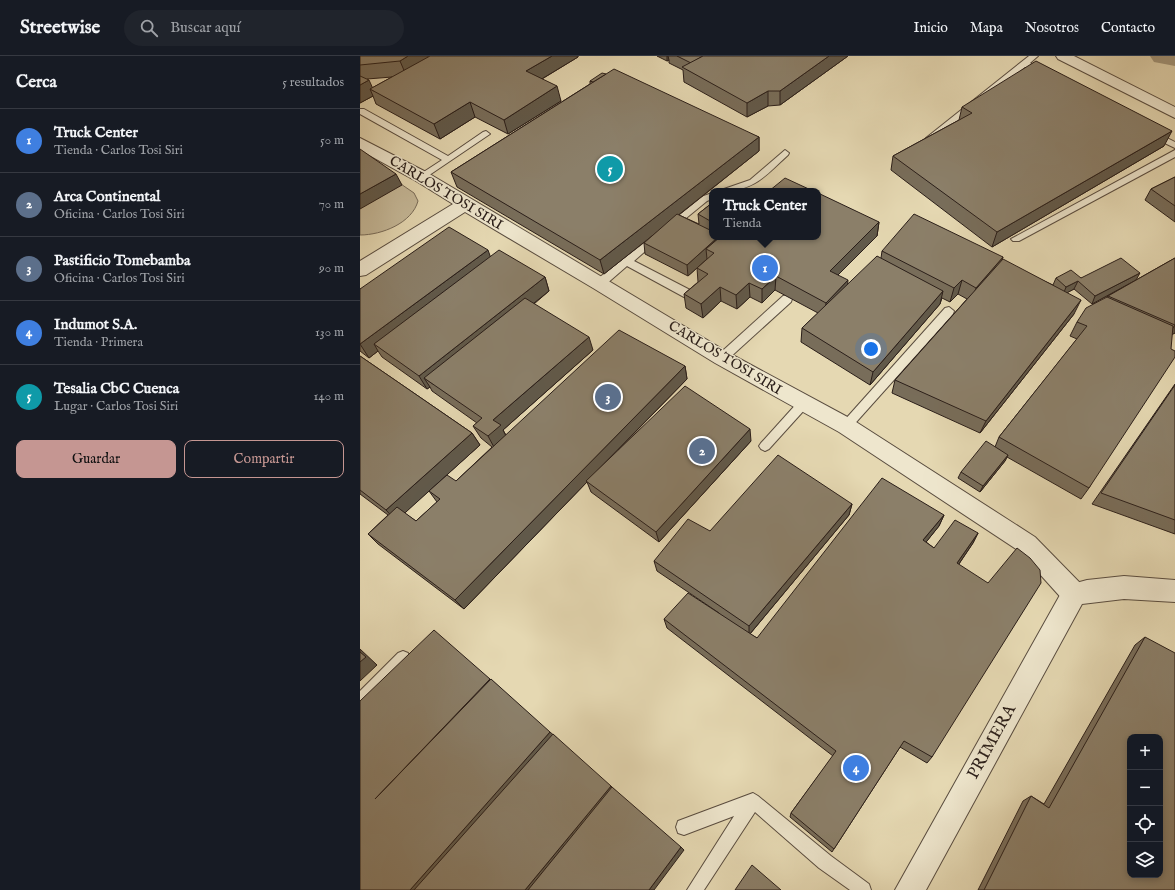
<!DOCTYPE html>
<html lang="es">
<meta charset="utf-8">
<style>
:root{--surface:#171b24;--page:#20242c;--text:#f1f3f6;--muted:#9ea1a6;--line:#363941;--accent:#c59692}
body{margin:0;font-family:"IM FELL English",serif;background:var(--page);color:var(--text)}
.controls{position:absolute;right:12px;bottom:12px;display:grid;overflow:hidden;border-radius:8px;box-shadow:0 2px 6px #0003}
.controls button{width:36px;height:36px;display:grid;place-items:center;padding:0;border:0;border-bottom:1px solid var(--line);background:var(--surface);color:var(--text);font:20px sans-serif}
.you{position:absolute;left:511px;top:293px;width:14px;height:14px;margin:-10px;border:3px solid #fff;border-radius:50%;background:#1a73e8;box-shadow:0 0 0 6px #1a73e833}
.badge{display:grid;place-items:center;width:26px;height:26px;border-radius:50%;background:var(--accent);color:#fff;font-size:13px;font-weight:700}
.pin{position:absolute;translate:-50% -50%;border:2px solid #fff;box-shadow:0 1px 4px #0006}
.popup{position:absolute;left:349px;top:132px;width:112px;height:52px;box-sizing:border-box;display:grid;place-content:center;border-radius:8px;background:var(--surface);filter:drop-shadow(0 1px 3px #0005);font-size:13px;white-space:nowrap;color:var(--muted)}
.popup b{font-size:15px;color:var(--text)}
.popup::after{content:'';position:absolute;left:50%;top:100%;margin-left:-8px;border:8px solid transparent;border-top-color:var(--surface)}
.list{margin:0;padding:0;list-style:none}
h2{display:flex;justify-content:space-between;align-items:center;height:52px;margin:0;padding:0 16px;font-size:17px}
h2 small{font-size:13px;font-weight:400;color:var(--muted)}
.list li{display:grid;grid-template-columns:26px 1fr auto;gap:12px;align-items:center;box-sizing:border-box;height:64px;padding:0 16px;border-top:1px solid var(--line)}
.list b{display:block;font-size:15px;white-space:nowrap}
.list p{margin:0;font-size:13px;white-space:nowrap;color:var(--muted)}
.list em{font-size:13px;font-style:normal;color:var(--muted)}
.actions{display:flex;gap:8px;padding:12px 16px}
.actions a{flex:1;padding:9px 0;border:1px solid var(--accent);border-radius:8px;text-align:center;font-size:14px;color:var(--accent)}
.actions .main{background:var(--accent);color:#111}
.icon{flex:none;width:22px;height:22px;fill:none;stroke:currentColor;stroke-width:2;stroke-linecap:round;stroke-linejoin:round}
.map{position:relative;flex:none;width:815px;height:834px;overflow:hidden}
header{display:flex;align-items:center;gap:24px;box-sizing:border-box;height:56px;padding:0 20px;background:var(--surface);border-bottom:1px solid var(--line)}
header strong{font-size:19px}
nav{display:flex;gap:22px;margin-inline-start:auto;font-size:14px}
.search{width:280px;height:36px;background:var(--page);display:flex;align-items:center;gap:10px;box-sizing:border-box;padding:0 14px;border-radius:22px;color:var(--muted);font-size:15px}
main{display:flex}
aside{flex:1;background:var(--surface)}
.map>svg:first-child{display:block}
.green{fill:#c5b898;stroke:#786b58}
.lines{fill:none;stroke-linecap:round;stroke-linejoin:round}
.river{fill:#a5997e;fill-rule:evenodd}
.service-casing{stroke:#594c3f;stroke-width:2}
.minor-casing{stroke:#594c3f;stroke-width:2}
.tertiary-casing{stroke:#594c3f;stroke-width:2}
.service{fill:#eee6cd;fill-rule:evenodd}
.minor{fill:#eee6cd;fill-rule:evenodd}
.tertiary{fill:#eee6cd;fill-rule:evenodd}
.wall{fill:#786d5a;stroke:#2a1e19;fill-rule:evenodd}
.shaded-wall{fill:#61594a;stroke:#2a1e19}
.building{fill:#8b7f69;stroke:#2a1e19;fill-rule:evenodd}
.labels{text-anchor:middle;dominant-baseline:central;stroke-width:3;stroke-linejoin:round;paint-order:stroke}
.street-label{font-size:14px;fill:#2a1e19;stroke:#eee6cd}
.near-street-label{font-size:17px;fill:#2a1e19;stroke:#eee6cd}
</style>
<header>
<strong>Streetwise</strong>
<div class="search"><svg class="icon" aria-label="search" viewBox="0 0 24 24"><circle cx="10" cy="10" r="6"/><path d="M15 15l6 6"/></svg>Buscar aquí</div>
<nav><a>Inicio</a><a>Mapa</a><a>Nosotros</a><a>Contacto</a></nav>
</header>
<main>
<aside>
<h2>Cerca<small>5 resultados</small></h2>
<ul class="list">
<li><span class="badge" style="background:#3f7fe0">1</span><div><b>Truck Center</b><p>Tienda · Carlos Tosi Siri</p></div><em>50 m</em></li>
<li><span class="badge" style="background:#5c6f8a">2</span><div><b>Arca Continental</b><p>Oficina · Carlos Tosi Siri</p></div><em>70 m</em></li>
<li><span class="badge" style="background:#5c6f8a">3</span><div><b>Pastificio Tomebamba</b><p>Oficina · Carlos Tosi Siri</p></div><em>90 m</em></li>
<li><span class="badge" style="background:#3f7fe0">4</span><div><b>Indumot S.A.</b><p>Tienda · Primera</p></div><em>130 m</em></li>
<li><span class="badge" style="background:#0f9aa8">5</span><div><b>Tesalia CbC Cuenca</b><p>Lugar · Carlos Tosi Siri</p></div><em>140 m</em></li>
</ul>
<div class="actions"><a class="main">Guardar</a><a>Compartir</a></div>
</aside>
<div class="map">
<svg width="815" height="834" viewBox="0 0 815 834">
<rect width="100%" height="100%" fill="#e5d8b2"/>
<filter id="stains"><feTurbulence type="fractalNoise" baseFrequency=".005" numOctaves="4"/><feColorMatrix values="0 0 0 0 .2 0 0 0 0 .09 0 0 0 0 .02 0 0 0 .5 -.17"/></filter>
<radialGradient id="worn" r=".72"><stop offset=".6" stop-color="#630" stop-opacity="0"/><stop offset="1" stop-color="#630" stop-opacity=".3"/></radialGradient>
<!-- green -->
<path class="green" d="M0,100L54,137L58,145C52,167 22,179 0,179Z"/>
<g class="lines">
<!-- river -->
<polygon class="river" points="790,0 815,0 815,10 794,6"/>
<!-- service casing -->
<g class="service-casing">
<g id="service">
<polygon points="669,0 678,0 670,7 685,15 685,19 679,19 665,11 572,86 566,86 566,82"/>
<polygon points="0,53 4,53 88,100 123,76 126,75 130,78 62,124 59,123 59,119 82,104 0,58"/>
<polygon points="793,75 815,86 815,92 790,80 789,78"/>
<path d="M425,94L429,97L428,99C406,119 395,135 362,135L364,133L390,124Z"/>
<polygon points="815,94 815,101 659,185 653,185 651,183"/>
<polygon points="352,137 352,143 347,145 314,172 308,172 308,168 341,141"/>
<polygon points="296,178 301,181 299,183 274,205 332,235 333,238 332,241 324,241 267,210 244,230 236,230 235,227 236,224"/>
<polygon points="427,239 432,243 431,246 366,305 358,305 357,302 358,299 423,240"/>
<polygon points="589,251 594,255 593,258 490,373 482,373 480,370 482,367 585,252"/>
<polygon points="443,343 447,345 449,348 447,351 409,393 405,395 401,393 399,390 401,387 439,345"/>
<polygon points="43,595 48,597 50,602 48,607 5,650 0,652 0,635 38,597"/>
<polygon points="393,737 398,740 471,800 509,828 511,834 490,834 459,812 395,756 344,834 327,834 374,760 324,779 318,777 316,771 318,765"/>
</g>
</g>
<!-- minor casing -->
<g class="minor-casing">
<polygon id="minor" points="0,82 68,117 369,297 493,364 675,481 723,530 726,538 723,546 714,549 705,546 659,495 479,376 355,307 233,232 105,156 6,219 0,220 0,205 93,148 56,125 0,94"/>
</g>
<!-- tertiary casing -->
<g class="tertiary-casing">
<g id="tertiary">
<polygon points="696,0 714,0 815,51 815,62 698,3"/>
<polygon points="764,520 815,524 815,546 764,543 722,548 566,834 535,834 705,530 727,524"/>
</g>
</g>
<!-- service -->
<use href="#service" class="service"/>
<!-- minor -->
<use href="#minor" class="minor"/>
<!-- tertiary -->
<use href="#tertiary" class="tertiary"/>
</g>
<!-- wall -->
<g class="wall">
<path d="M0,0H218V1L182,23L201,45L148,78L115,61L80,83L16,48L13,40L0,47ZM32,21L12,32L7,23Z"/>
<polygon points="297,0 488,0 420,49 408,50 387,61 324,26 323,14 309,7 309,4 307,5"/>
<polygon points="230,25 399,81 399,95 319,159 339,168 338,158 352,147 352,181 458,181 519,166 517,180 478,219 488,229 521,202 522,195 643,201 641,205 693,229 696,222 721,222 776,224 815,202 815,277 812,278 729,432 721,443 647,401 645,405 620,436 598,422 601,416 635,391 639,381 717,283 710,280 717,266 747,241 748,240 769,228 732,248 714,233 706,237 714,258 620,377 532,337 535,324 607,243 598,238 590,246 582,242 580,248 510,329 441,286 442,272 458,257 415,234 402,247 390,241 377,253 361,245 343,262 326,252 324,238 338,226 337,212 347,203 328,220 285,198 284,187 284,186 244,218 97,131 91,116 230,28"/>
<polygon points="602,51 804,90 632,191 531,114 533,100 599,64"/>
<polygon points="815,121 815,166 785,144 791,133"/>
<polygon points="130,201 185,221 189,235 174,248 233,294 143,374 146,379 325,310 327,323 258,394 391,385 299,486 231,436 227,426 104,553 18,488 8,478 28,459 0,438 0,300 112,377 120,389 44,457 56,465 77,446 69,435 96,425 132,391 121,382 113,370 117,367 72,335 70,331 67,333 22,301 18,295 9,302 0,295 0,233"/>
<polygon points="815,328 815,478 732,448"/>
<polygon points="492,448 489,459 390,578 397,582 584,459 579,470 566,486 574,492 618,477 613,487 599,508 572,701 567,707 540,691 472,796 430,761 431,757 473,700 307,572 304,563 359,557 297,515 294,505 350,475"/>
<polygon points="785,581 815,834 618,834 663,745 671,740 684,748 775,589"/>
</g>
<!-- shaded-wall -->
<g class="shaded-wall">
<polygon points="48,0 68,0 70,6 46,19 40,5"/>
<polygon points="192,0 218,0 218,1 170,30 166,15"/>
<polygon points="307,0 308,0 309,4 307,5"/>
<polygon points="469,0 488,0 420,49 420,35"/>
<polygon points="9,24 14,35 10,33 13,40 0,47 0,29"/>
<polygon points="197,30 201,45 148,78 144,64"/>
<polygon points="408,35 408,50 387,61 387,47"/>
<polygon points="110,46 115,61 80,83 74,68"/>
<polygon points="812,75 804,90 632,191 637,176"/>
<polygon points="399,81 399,95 244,218 240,204"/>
<polygon points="36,118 42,129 0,153 0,138"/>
<polygon points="519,166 517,180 468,229 470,215"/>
<polygon points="358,181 360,181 346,193 347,203 328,220 327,209"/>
<polygon points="128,194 133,208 14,288 18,295 9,302 0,288"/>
<polygon points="643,201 638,215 611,246 616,232"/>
<polygon points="780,217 776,224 732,248 735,240"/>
<polygon points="416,220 415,234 402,247 402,233"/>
<polygon points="185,221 189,235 73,328 64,322 70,331 67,333 59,320"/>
<polygon points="488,224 487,238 465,260 466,247"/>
<polygon points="602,224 598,238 590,246 594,232"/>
<polygon points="718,225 714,233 703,239 706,231"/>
<polygon points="389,227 390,241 377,253 376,239"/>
<polygon points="360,231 361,245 343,262 341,248"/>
<polygon points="583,235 580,248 510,329 513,316"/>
<polygon points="721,244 714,258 620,377 626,365"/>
<polygon points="815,269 815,277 806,282"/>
<polygon points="229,281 233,294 143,374 147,382 135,393 128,380 133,364"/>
<polygon points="325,310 327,323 227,425 226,425 227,426 104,553 95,544"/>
<polygon points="390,373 391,385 299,486 296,476"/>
<polygon points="112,377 120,389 36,465 26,454"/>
<polygon points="648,399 645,405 620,436 623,430"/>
<polygon points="492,448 489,459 389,579 389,570"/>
<polygon points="584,459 579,470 559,495 563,484"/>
<polygon points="618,477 613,487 592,518 597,507"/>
<polygon points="0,593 17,609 0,625"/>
<polygon points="130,623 138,630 15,743"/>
<polygon points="190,676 197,682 64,834 50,834"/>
<polygon points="251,730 256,735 175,834 165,834"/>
<polygon points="321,791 324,794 294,834 289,834"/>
</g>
<!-- building -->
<g class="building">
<polygon points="0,0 48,0 40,5 0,9"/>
<polygon points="70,0 192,0 166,15 197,30 144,64 110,46 74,68 10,33"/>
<polygon points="317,0 343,0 331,7"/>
<polygon points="343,0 469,0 420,35 408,35 387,47 322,11"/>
<polygon points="676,5 812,75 637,176 533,100 612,57 602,51"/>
<polygon points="254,13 399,81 240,204 91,116"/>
<polygon points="242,17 246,18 233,26 230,25"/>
<polygon points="0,20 9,24 0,29"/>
<polygon points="0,93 36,118 0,138"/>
<polygon points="815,121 815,150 791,133"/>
<polygon points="425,122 453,135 409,135"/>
<polygon points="458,137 519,166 470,215 488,224 466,247 416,220 402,233 389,227 376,239 360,231 341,248 324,238 348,218 337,212 354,197 346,193 360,181 458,181"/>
<polygon points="352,147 352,166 338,158"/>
<polygon points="317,158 352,175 352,181 358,181 327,209 284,187"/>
<polygon points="554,158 643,201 616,232 602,224 594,232 522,195"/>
<polygon points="89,171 128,194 0,288 0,233"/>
<polygon points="139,194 185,221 59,320 14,288"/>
<polygon points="517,200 583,235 513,316 442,272"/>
<polygon points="761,202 780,217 735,240 718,225 706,231 696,222 711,214 721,222"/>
<polygon points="815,202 815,269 748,240"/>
<polygon points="643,203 721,244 626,365 535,324"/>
<polygon points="747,241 813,270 811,293 815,295 815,301 729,432 639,381 727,270 717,266 726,252"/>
<polygon points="165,242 229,281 133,364 141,369 128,380 113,370 122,362 64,322"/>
<polygon points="259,274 325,310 95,544 8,478 37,451 56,465 80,443 69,435 87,419 96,425"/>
<polygon points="0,300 112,377 26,454 0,434"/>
<polygon points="815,329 815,464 741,437"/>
<polygon points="325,330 390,373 296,476 226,425"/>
<polygon points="626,385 648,399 623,430 601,416"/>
<polygon points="418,399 492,448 389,570 294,505 328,463 350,475"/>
<polygon points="522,422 584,459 563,484 574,492 595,464 618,477 597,507 628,527 657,492 670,502 680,514 681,527 572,701 544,685 474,793 431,757 476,695 304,563 328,537 397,582"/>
<polygon points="74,574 130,623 15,743 131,623 190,676 50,834 0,834 0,645"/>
<path d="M785,581L815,597V834H624L671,740L689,752ZM770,681H800V819H770Z"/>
<polygon points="0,596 6,601 0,606"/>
<polygon points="193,678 251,730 165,834 54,834"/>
<polygon points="252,731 321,791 289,834 168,834"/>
<polygon points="392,809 421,834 375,834"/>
</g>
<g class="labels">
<!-- street labels -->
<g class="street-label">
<text transform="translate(86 137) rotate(31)">CARLOS TOSI SIRI</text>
<text transform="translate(365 302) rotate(31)">CARLOS TOSI SIRI</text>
</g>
<!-- near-street labels -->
<g class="near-street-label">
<text transform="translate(632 686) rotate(-61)">PRIMERA</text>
</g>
</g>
<rect width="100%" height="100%" filter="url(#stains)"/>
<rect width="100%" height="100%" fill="url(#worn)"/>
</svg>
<div class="controls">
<button>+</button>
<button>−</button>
<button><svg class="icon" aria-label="locate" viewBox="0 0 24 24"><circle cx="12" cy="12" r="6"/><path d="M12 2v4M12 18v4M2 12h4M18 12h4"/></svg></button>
<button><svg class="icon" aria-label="layers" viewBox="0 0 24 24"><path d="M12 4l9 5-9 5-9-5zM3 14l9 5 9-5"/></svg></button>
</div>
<div class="you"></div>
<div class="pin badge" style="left:405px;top:212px;background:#3f7fe0">1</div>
<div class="popup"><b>Truck Center</b>Tienda</div>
<div class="pin badge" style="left:342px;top:395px;background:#5c6f8a">2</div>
<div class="pin badge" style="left:248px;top:341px;background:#5c6f8a">3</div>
<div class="pin badge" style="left:496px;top:712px;background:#3f7fe0">4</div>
<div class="pin badge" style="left:250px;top:113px;background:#0f9aa8">5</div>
</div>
</main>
